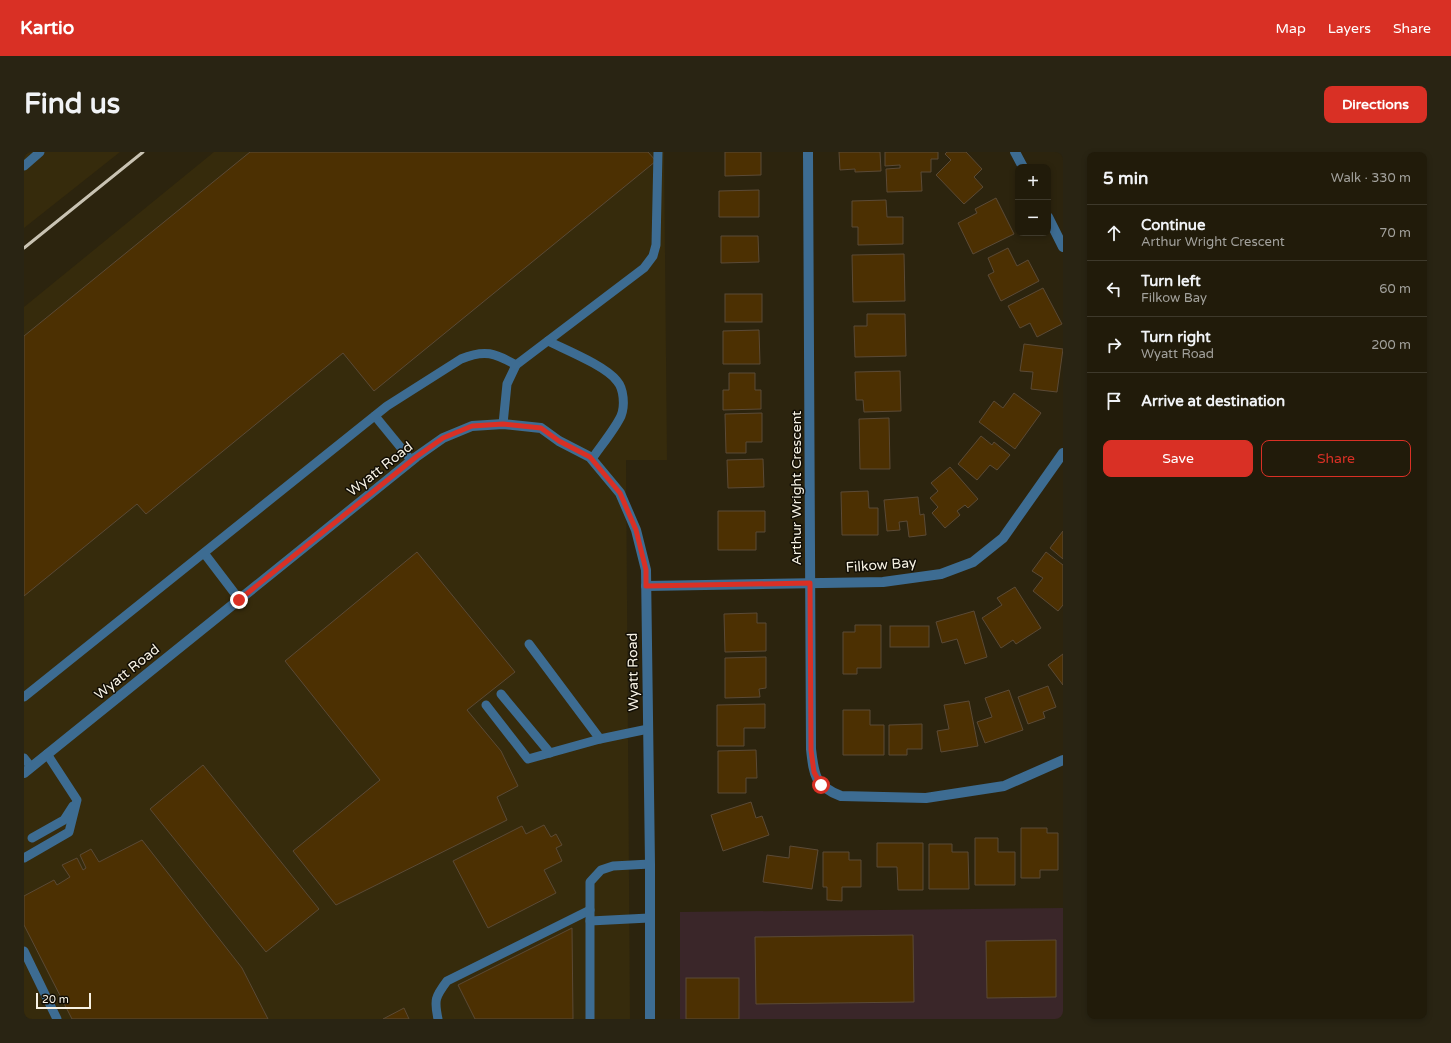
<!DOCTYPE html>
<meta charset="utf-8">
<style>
:root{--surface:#211b0a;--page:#292413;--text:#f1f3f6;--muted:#a2a19c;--line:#3e392b;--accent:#d93025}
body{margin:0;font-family:"Varela Round",sans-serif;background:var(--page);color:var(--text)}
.controls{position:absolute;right:12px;top:12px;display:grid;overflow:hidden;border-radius:8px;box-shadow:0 2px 6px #0003}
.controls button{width:36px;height:36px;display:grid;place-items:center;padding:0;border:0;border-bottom:1px solid var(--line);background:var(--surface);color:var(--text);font:20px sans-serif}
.scale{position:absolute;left:12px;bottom:10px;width:55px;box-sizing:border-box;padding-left:4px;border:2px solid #f7f2e4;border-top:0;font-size:11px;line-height:14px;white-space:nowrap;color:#f7f2e4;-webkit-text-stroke:3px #120e05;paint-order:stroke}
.stop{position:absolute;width:12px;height:12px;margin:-9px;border:3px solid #d93025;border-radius:50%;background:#fff}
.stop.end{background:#d93025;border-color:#fff;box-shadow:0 1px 4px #0008}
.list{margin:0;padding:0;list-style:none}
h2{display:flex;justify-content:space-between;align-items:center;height:52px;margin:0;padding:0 16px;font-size:17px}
h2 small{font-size:13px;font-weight:400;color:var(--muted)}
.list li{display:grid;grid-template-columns:26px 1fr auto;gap:12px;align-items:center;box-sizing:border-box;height:56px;padding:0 16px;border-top:1px solid var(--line)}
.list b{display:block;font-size:15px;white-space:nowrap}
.list p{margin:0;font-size:13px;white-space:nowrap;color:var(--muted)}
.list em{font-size:13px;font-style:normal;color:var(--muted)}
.actions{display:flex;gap:8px;padding:12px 16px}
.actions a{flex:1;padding:9px 0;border:1px solid var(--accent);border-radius:8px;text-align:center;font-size:14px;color:var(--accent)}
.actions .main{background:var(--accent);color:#fff}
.icon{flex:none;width:22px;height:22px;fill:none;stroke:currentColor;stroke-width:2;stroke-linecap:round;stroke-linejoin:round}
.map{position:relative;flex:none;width:1039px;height:867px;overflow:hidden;border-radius:8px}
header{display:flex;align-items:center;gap:24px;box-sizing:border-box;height:56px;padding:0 20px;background:var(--accent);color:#fff}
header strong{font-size:19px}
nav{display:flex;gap:22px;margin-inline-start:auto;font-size:14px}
.intro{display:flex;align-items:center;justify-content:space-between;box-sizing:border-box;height:96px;padding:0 24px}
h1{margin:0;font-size:28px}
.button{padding:10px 18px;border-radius:8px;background:var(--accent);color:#fff;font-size:14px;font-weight:700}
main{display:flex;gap:24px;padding:0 24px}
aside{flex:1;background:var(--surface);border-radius:8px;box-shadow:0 2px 6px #0003}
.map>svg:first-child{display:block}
.commercial{fill:#3a2629}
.built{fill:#362b0c}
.building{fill:#4c3002;stroke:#5b4a36}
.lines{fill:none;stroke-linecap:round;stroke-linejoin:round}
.lane{stroke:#3d6c92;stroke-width:9}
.street{stroke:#3d6c92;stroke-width:10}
.rail{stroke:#c9c3b3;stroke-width:3}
.route{stroke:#d93025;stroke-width:5}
.labels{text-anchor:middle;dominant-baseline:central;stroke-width:3;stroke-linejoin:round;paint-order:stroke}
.street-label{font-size:14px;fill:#f7f2e4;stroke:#120e05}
</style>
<header>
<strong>Kartio</strong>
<nav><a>Map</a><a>Layers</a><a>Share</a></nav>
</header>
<div class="intro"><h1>Find us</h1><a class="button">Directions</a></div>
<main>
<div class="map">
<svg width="1039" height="867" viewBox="0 0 1039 867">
<rect width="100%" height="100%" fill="#2c240e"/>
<!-- commercial -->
<polygon class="commercial" points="1039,756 1039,867 656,867 656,760"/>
<!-- built -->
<g class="built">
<polygon points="0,0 96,0 0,76"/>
<polygon points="190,0 640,0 643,308 602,308 606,867 0,867 0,155"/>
</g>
<!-- building -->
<g class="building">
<polygon points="226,0 624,0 632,9 350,239 319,201 122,362 113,352 0,444 0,184"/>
<polygon points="701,0 737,0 737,23 701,24"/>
<polygon points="815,0 856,0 857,19 831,20 831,17 816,18"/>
<polygon points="861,0 914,0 914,7 907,7 907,20 897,20 898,39 863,40 862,17 876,16 876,13 861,14"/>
<polygon points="923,0 942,0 958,17 950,25 959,35 940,52 912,23 927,8 921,2"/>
<polygon points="735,38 735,65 695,65 695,39"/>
<polygon points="972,46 990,82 949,102 934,71 953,61 951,57"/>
<polygon points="862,48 863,65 879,65 879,92 834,93 834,75 828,75 828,49"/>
<polygon points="697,84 734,84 735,110 697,111"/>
<polygon points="984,96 993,114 1004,108 1015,129 977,149 964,123 970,120 964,106"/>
<polygon points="880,102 881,149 829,150 828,103"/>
<polygon points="1019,136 1038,172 1013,185 1006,171 996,176 984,154"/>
<rect x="701" y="142" width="37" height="28"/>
<polygon points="843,162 881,162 882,204 831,205 830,174 843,174"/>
<polygon points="735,178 736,212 699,212 699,179"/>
<polygon points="1000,192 1039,197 1033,240 1007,237 1009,220 996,219"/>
<polygon points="876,219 877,259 840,260 839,248 832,248 831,220"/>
<polygon points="705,221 731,221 731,238 737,238 737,257 699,258 699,238 705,238"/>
<polygon points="990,241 1017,261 991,297 955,270 970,249 979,256"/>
<polygon points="738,261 738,290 722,290 722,301 702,301 701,262"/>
<polygon points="865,266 866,317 836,317 835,267"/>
<polygon points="957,284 968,293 970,290 986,303 973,318 966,313 953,328 934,312"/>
<polygon points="739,307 740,335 704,336 703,308"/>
<polygon points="926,315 954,347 944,356 941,353 933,359 936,363 921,376 908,361 914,355 906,346 914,339 907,331"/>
<polygon points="844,339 845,356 854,356 854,383 818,383 817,340"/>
<polygon points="894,345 896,363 900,362 902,383 885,385 883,369 875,370 876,378 863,379 860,348"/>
<polygon points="694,359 741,359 741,380 732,380 732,398 694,398"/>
<polygon points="1039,379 1039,407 1026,396"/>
<polygon points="393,400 491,520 443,558 477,599 494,634 473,645 483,668 312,753 269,699 356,628 261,509"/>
<polygon points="1022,400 1039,413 1039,453 1034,459 1009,439 1019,426 1008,419"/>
<polygon points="991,435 1017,476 992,492 989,488 977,496 958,466 978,453 973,446"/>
<polygon points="950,459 963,505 941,512 933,487 918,491 912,470"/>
<polygon points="733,461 733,471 742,471 742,499 701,500 700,462"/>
<polygon points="831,473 857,473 857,516 833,516 833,522 819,522 819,480 831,480"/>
<rect x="866" y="474" width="39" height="21"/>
<polygon points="1039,502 1039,533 1024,513"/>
<polygon points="742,505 742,536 735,537 736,545 701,546 701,506"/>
<polygon points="1024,534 1032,555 1019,560 1021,566 1004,572 994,545"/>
<polygon points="985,538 999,578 961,591 953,570 968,565 961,546"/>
<polygon points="945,549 954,594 917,600 913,579 925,577 920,553"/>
<polygon points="741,552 741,576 720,576 720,594 693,594 693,553"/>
<polygon points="819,558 846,558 846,573 860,573 860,603 819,603"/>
<polygon points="898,572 898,597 883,597 883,603 865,603 865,573"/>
<polygon points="732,598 733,626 722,626 722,641 694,641 694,599"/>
<polygon points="179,613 295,757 242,800 126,657"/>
<polygon points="727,650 732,666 738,664 745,683 699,699 687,663"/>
<polygon points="520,673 527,685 532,682 538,693 532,696 538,709 520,718 532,741 464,776 429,709 498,674 502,682"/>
<polygon points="997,676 1023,676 1023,681 1034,681 1034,718 1016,718 1016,726 997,726"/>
<polygon points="951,686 974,686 974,700 991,700 991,733 951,733"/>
<polygon points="118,688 218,816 244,867 48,867 0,773 0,744 30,728 33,733 46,725 38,713 53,706 59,718 62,716 56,703 67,697 75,710"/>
<polygon points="853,691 899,691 899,738 874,738 873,715 853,715"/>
<polygon points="905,692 928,692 928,700 944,700 945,737 905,737"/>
<polygon points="766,694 794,698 788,737 739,730 743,703 765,706"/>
<polygon points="799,700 825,700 825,708 837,708 837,735 818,735 818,749 803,748 803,735 799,735"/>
<polygon points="548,776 549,867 451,867 434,833"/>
<polygon points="889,783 890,850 732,852 731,785"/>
<polygon points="1032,788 1032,845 963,846 962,789"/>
<rect x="662" y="826" width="53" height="41"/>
<polygon points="380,856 385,867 359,867"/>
</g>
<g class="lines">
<!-- lane -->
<g class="lane">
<polyline points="0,14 16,0"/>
<path d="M524,189C542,198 582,214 593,229C600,237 601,254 597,264C591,277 576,295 568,307"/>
<polyline points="351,264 387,308"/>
<polyline points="479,272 483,232 492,213 620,116 629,104 632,93 634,0"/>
<polyline points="180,401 215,447"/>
<polyline points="505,492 576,587 624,577"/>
<polyline points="477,542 526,601"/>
<path d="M0,545L363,254L437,207C461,197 471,201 492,213"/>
<polyline points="462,553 504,607 576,587"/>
<polyline points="0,606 7,615"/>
<polyline points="8,686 40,668 49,654"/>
<polyline points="0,706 45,680 53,648 23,602"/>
<polyline points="566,769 625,766"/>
<polyline points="0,799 33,867"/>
<path d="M414,867C410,848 411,845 423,829L566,758"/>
<polyline points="566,867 566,730 577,718 589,714 626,712"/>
</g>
<!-- street -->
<g class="street">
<path d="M784,0L787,597C790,624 791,634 817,644L902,646L980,634L1039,608"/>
<polyline points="991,0 999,15"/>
<polyline points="1024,65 1039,95"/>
<polyline points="622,434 859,430 917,422 949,410 979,386 1039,301"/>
<polyline points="0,621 392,305 419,286 448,274 479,272 517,276 535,289 566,305 596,341 612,378 622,418 626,712 626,867"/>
</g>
<!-- rail -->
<polyline class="rail" points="0,96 119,0"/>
</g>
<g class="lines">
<!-- route -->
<polyline class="route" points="215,448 392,305 419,286 448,274 479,272 517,276 535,289 566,305 596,341 612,378 622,418 622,434 786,431 787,598 790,620 797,633"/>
</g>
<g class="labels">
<!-- street labels -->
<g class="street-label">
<text transform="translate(356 317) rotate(-38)">Wyatt Road</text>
<text transform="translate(772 336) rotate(-90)">Arthur Wright Crescent</text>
<text transform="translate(857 413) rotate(-4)">Filkow Bay</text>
<text transform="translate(103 520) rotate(-39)">Wyatt Road</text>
<text transform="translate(609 520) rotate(-91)">Wyatt Road</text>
</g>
</g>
</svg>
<div class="controls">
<button>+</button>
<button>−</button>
</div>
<div class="scale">20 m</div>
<div class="stop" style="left:797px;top:633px"></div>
<div class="stop end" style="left:215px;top:448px"></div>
</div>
<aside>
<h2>5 min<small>Walk · 330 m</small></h2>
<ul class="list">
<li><svg class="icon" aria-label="ahead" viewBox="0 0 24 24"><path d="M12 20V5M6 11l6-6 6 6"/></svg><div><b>Continue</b><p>Arthur Wright Crescent</p></div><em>70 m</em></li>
<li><svg class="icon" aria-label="left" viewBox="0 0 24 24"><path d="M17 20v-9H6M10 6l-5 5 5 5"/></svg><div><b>Turn left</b><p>Filkow Bay</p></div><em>60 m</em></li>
<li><svg class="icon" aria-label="right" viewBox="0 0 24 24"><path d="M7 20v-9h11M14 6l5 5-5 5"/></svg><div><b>Turn right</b><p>Wyatt Road</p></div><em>200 m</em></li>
<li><svg class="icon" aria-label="arrive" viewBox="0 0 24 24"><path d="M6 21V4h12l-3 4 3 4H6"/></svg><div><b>Arrive at destination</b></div></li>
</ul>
<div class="actions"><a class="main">Save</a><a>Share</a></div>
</aside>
</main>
